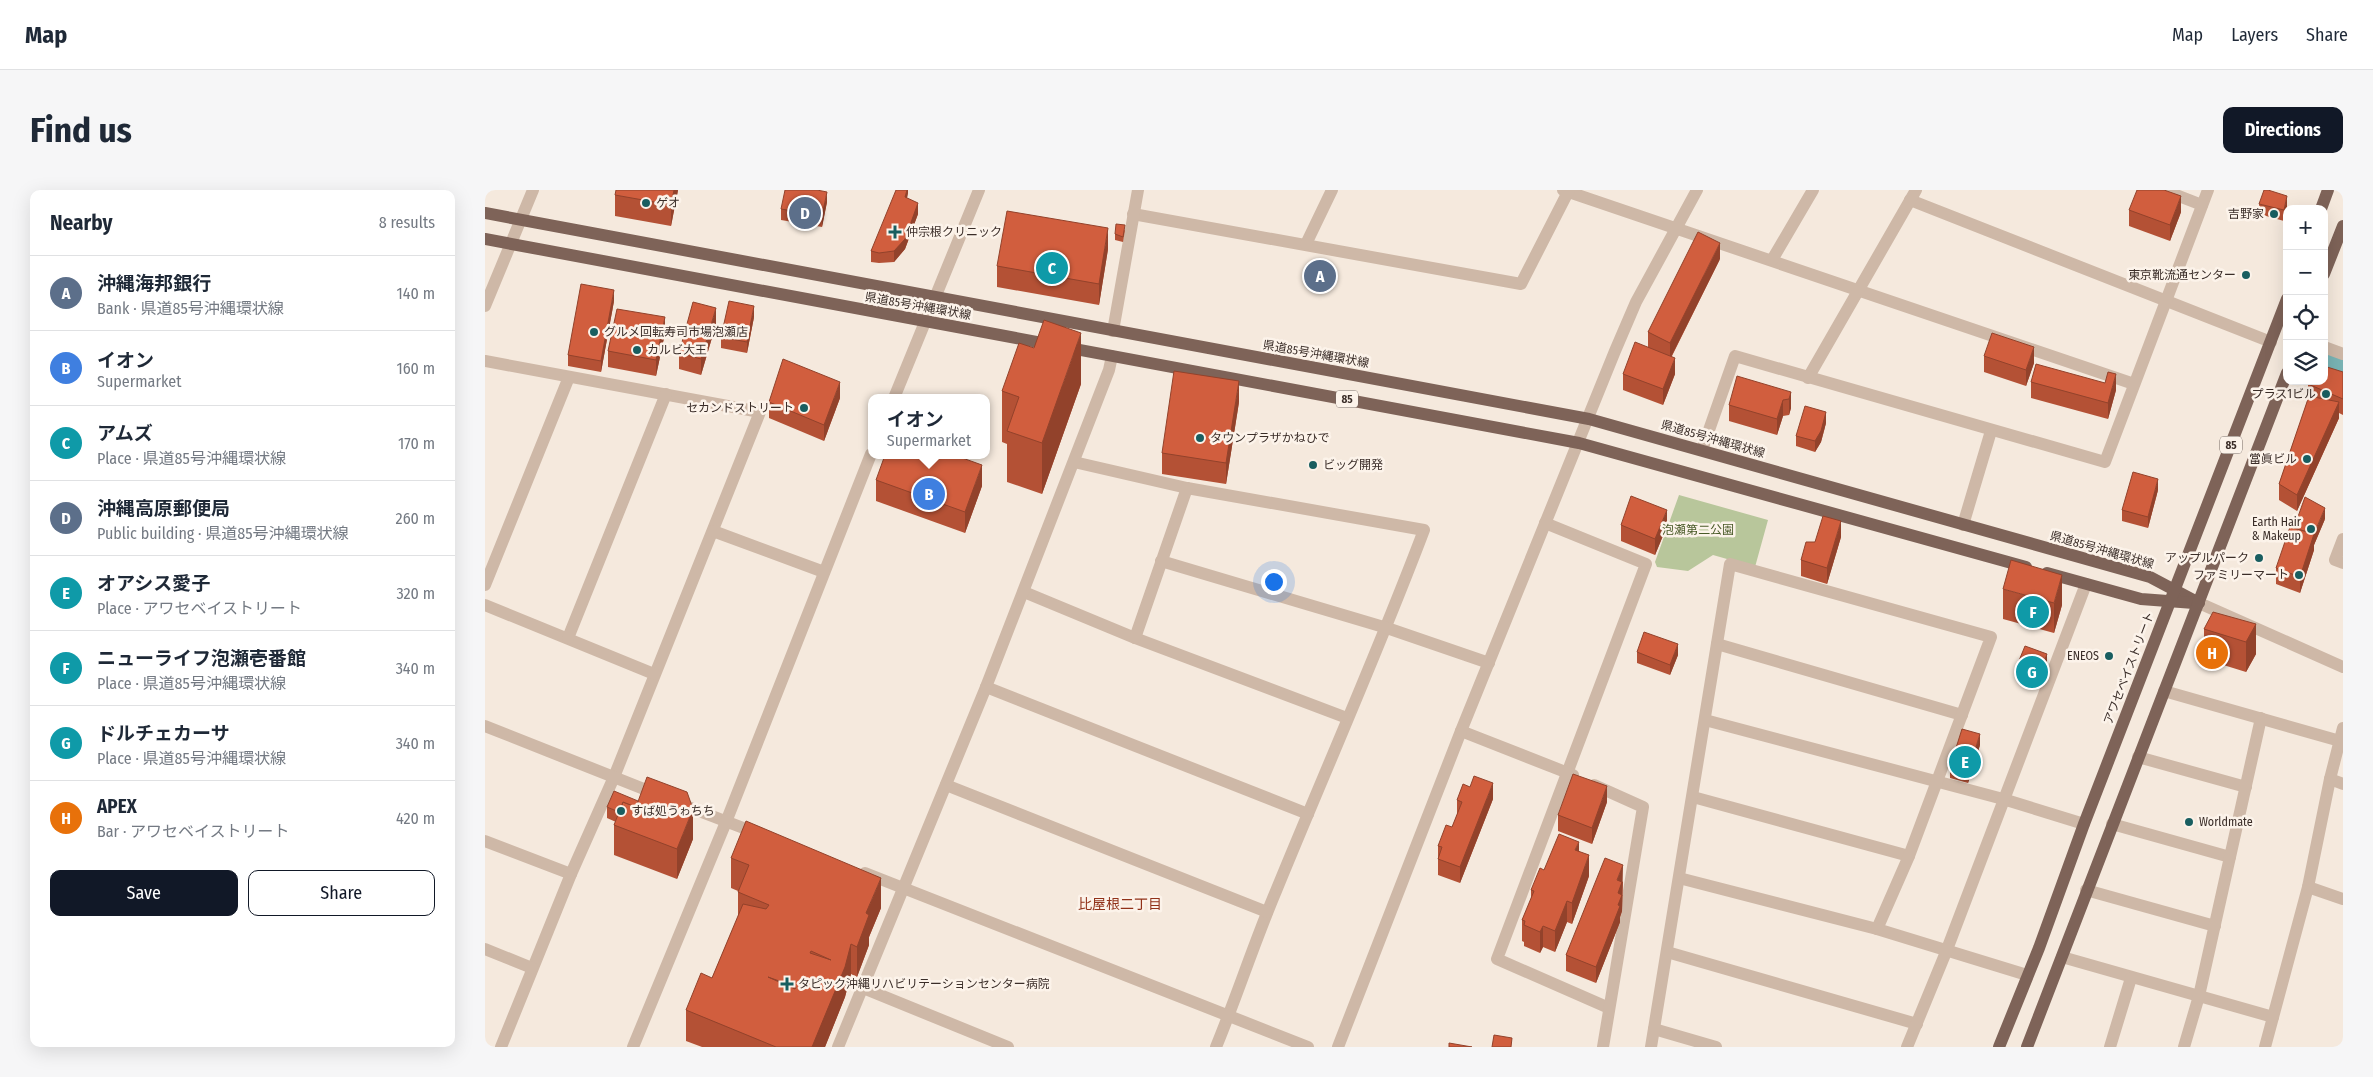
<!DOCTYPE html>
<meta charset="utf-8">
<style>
:root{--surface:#fff;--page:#f6f6f7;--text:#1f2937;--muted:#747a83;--line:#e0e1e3;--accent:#111827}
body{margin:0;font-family:"Fira Sans Condensed","Noto Sans JP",sans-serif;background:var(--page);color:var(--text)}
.controls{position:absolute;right:15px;top:15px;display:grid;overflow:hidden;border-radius:10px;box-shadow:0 5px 20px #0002}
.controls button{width:45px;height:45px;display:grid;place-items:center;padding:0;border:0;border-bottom:1px solid var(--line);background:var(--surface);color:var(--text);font:25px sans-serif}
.you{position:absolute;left:788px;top:391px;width:18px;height:18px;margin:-12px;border:4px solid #fff;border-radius:50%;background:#1a73e8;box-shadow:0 0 0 8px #1a73e833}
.badge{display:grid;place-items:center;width:32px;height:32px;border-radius:50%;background:var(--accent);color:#fff;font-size:16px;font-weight:700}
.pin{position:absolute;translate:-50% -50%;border:2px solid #fff;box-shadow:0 1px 5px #0006}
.popup{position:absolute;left:383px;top:204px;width:122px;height:65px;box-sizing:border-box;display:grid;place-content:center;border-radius:10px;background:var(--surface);filter:drop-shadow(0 1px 4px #0005);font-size:16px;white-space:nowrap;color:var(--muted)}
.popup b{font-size:19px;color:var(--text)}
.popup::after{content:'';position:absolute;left:50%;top:100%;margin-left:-10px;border:10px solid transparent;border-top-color:var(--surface)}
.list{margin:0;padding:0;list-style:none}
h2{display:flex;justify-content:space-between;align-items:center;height:65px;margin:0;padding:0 20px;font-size:21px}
h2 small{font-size:16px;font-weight:400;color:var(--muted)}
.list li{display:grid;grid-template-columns:32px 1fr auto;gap:15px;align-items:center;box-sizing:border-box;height:75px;padding:0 20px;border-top:1px solid var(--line)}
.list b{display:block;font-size:19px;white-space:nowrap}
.list p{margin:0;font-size:16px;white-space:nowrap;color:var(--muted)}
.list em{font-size:16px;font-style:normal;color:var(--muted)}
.actions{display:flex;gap:10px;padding:15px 20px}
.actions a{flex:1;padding:11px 0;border:1px solid var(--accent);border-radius:10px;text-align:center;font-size:18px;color:var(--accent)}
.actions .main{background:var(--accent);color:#fff}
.icon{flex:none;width:28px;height:28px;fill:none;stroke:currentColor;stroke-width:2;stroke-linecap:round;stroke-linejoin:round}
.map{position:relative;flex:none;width:1858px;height:857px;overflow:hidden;border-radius:10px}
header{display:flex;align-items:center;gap:30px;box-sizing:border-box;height:70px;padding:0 25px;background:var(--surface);border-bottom:1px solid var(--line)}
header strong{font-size:24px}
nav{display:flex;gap:28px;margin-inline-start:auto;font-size:18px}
.intro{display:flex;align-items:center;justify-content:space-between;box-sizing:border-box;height:120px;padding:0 30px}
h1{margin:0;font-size:35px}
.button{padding:12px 22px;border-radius:10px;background:var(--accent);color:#fff;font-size:18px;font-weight:700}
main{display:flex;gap:30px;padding:0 30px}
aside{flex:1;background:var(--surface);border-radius:10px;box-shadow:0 5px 20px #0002}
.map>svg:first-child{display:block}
.green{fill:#b8c69b}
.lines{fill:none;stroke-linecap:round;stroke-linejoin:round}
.canal{stroke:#79b4b5;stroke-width:16}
.minor{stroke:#ceb8a7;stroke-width:12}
.major{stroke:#7e6358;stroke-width:12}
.wall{fill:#b45135}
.shaded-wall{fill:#92422b}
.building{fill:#d15e3e;stroke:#92422b;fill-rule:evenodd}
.poi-dot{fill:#195e60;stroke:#fcf3ea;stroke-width:2}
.labels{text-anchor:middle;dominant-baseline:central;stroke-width:5;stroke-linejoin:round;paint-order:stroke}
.shield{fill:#fcf3ea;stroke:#746862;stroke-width:1}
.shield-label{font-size:11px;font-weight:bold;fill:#3a2d28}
.poi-label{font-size:12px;fill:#3a2d28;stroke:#fcf3ea;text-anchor:start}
.street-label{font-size:12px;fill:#3a2d28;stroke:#fcf3ea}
.park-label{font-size:12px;fill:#4a5b29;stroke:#fcf3ea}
.neighbourhood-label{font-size:14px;fill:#913219;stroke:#fcf3ea}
</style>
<header>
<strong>Map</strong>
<nav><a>Map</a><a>Layers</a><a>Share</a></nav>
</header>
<div class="intro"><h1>Find us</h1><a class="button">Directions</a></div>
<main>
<aside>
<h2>Nearby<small>8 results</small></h2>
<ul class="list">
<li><span class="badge" style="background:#5c6f8a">A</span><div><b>沖縄海邦銀行</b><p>Bank · 県道85号沖縄環状線</p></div><em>140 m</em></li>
<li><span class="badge" style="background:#3f7fe0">B</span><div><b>イオン</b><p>Supermarket</p></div><em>160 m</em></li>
<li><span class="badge" style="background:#0f9aa8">C</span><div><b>アムズ</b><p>Place · 県道85号沖縄環状線</p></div><em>170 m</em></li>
<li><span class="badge" style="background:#5c6f8a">D</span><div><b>沖縄高原郵便局</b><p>Public building · 県道85号沖縄環状線</p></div><em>260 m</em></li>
<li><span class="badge" style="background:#0f9aa8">E</span><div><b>オアシス愛子</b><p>Place · アワセベイストリート</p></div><em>320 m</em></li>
<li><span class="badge" style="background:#0f9aa8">F</span><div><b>ニューライフ泡瀬壱番館</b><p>Place · 県道85号沖縄環状線</p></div><em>340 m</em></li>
<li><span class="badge" style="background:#0f9aa8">G</span><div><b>ドルチェカーサ</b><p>Place · 県道85号沖縄環状線</p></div><em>340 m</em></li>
<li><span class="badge" style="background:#e8710a">H</span><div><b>APEX</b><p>Bar · アワセベイストリート</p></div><em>420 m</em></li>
</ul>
<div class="actions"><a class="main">Save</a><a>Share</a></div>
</aside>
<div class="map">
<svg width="1858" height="857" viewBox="0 0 1858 857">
<rect width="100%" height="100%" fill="#f5e9dd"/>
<!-- green -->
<polygon class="green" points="1194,305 1283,330 1270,377 1228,365 1203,381 1172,377 1170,372"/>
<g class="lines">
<!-- canal -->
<polyline class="canal" points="1839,171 1858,178"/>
<!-- minor -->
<g class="minor">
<polyline points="1078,0 1649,194"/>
<polyline points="1678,0 1717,15"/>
<polyline points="1425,10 1786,152"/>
<polyline points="648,24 1036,94 1084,0"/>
<polyline points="821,54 847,0"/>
<polyline points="1287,70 1328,0"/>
<polyline points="0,116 48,0"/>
<polyline points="628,141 653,0"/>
<polyline points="1839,157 1858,164"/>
<polyline points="0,171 275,222 129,587 86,684 16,857"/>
<polyline points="1323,188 1431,0"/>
<polyline points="409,208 494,0"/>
<polyline points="1217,260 1250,166 1620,272 1723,0"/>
<path d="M589,272L702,298L939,340C893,462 840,581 791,701C769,753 752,806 731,857"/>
<polyline points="1060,333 1161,374 1012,769 1124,818"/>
<polyline points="1478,335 1506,241"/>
<polyline points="228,341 339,382"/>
<polyline points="1858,349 1850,370 1858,373"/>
<polyline points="676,371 902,438 1004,473"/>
<polyline points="0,395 84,187"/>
<polyline points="539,402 650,448 862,528"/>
<polyline points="1714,413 1858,477"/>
<polyline points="0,415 169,484"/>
<polyline points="83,448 181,204"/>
<polyline points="650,448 702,298"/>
<polyline points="1232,454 1477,525"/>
<polyline points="501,497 823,624"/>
<polyline points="1679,501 1855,551"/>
<polyline points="1220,530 1518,609 1599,634"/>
<polyline points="0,536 174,605"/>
<polyline points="976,541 1088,585"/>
<polyline points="1653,567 1761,597"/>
<polyline points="1845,589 1858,594"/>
<polyline points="461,595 782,722"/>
<polyline points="1109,595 1158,617 1118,857"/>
<polyline points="1208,607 1424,666"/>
<polyline points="193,613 274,644"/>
<polyline points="1627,634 1745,667"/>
<polyline points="0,651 86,684"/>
<polyline points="380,683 823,857"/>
<polyline points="1194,688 1392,739 1542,785"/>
<polyline points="1823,697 1858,709"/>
<polyline points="1601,700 1730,736"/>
<polyline points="0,759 47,778"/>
<polyline points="1182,762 1432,834"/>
<polyline points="1577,767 1788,827"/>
<polyline points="378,798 523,857"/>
<polyline points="1169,839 1231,857"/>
<polyline points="148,857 241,632 386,264"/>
<polyline points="353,857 501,497 624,180 627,166"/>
<polyline points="853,857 976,541 1130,161 1151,112 1212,0"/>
<polyline points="1166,857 1245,374 1506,447 1424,666 1392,739"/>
<polyline points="1422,857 1461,762 1601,394"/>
<polyline points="1625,857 1646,788"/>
<polyline points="1699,857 1714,806 1776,528"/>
<polyline points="1780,857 1823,697 1845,589 1858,538"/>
</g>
<!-- major -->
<g class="major">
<polyline points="1836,19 1843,0"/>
<polyline points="0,23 1104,229 1665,387 1714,413"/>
<polyline points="0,49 1094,253 1541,377"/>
<polyline points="1839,84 1858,36"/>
<polyline points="1562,383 1656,409 1709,413"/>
<polyline points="1514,857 1554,758 1599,634 1802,109"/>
<polyline points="1542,857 1802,183"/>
</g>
</g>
<!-- wall -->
<g class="wall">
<polygon points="193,0 186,36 130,26 130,5"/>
<polygon points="423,0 422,8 433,24 420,59 409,72 394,73 386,72 386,61"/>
<polygon points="342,12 337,37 296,30 296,19"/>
<polygon points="1774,14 1802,17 1799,31 1774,24"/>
<polygon points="1644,20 1696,22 1685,51 1644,36"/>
<polygon points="640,40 638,52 630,50 630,44"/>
<polygon points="623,59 614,115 512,97 512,76"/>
<polygon points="1235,69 1187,166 1190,184 1178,215 1138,200 1138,184 1163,157 1163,142"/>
<polygon points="129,111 116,182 83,176 83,165"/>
<polygon points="269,127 262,163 236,158 236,147"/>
<polygon points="231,134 216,185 194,179 194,163"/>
<polygon points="180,143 171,186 123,177 123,161"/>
<polygon points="1499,166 1549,173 1541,196 1499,182"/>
<polygon points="1858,182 1858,225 1854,223 1854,228 1812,321 1794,310 1794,294 1823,210 1823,194"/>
<polygon points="1546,192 1620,193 1631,200 1623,229 1546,208"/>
<polygon points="596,194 557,304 522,292 522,254 517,252 517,201"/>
<polygon points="1306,202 1306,218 1304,225 1298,226 1292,245 1244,231 1244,215"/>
<polygon points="355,208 339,251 284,228 284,212"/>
<polygon points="754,212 741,294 677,284 677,263"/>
<polygon points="1341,233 1336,252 1330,262 1311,256 1311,246"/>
<polygon points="391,290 497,296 480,343 391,311"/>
<polygon points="1673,300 1663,338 1637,331 1637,320"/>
<polygon points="1840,329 1829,355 1829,360 1815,403 1791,394 1791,378"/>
<polygon points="1136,335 1182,336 1170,365 1136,351"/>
<polygon points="1356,347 1342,394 1316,386 1316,370 1330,352"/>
<polygon points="1518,399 1577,415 1569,443 1518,429"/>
<polygon points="1771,434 1771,464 1761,482 1719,469 1719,439"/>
<polygon points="1152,462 1193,465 1185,485 1152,473"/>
<polygon points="1562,475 1553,497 1531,488 1531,478"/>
<polygon points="1495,555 1483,593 1465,588 1465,577"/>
<polygon points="1008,609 975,693 953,685 953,656 967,637 972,625 972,610"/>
<polygon points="1122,612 1107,654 1073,641 1073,625"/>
<polygon points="122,617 208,649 192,689 129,665 129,635 131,632 122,628"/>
<polygon points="1094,661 1104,686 1087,734 1082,732 1070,762 1058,757 1055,763 1039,756 1039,752 1037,751 1037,730 1046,710 1046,700 1059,680"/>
<polygon points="246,668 396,718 384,747 384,755 372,787 366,784 360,807 340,857 217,857 201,851 201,820 227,788 253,727 253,701 246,698"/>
<polygon points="1138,691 1137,721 1135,727 1135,732 1111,793 1081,781 1081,765"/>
</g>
<!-- shaded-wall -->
<g class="shaded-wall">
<polygon points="189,0 193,0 186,36 186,15"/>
<polygon points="422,0 423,0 423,3 420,18 420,7"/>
<polygon points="342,2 342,12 337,37 337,26"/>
<polygon points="1696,6 1696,22 1685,51 1685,35"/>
<polygon points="1802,6 1802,17 1799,31 1799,20"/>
<polygon points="433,13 433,24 420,59 409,72 409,61"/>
<polygon points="623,38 623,59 614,115 614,94"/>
<polygon points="1235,53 1235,69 1185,169 1185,153"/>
<polygon points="129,100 129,111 116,182 116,171"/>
<polygon points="269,116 269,127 262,163 262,152"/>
<polygon points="231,118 231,134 216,185 216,169"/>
<polygon points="180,127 180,143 171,186 171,170"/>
<polygon points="596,143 596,194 557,304 557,253"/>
<polygon points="1549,157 1549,173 1541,196 1541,180"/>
<polygon points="1190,168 1190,184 1178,215 1178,199"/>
<polygon points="1631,184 1631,200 1623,229 1623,213"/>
<polygon points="754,191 754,212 741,294 741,273"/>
<polygon points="355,192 355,208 339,251 339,235"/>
<polygon points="1306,202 1306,218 1304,225 1304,209"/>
<polygon points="1298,210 1298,226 1292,245 1292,229"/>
<polygon points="1854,212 1854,228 1812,321 1812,305"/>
<polygon points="1341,222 1341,233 1336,252 1330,262 1330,251"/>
<polygon points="497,275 497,296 480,343 480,322"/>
<polygon points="1673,289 1673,300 1663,338 1663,327"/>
<polygon points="1840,318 1840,329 1829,355 1829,360 1815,403 1815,387 1828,347"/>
<polygon points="1182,320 1182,336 1170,365 1170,349"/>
<polygon points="1356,331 1356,347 1342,394 1342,378"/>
<polygon points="1577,385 1577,415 1569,443 1569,413"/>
<polygon points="1771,434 1771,464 1761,482 1761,452"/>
<polygon points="1193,454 1193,465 1185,485 1185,475"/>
<polygon points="1562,464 1562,475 1553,497 1553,487"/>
<polygon points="1495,544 1495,555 1483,593 1483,583"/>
<polygon points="1008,593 1008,609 975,693 975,677"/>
<polygon points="1122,596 1122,612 1107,654 1107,638"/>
<polygon points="208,619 208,649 192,689 192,659"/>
<polygon points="1094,652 1094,673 1090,660"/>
<polygon points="1104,665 1104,686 1087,734 1087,713"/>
<polygon points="1138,675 1137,721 1135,727 1135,732 1111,793 1111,777 1132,690"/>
<polygon points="396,688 396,718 384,747 384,755 372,787 372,757 381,723"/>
<polygon points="1082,711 1082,732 1070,762 1070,741"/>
<polygon points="1058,736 1058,757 1055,763 1055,742"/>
<polygon points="366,754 366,784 360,807 340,857 327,857"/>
</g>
<!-- building -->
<g class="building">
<polygon points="131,0 189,0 186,15 130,5"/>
<polygon points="300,0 332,0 342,2 337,26 296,19"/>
<polygon points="411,0 422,0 420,7 433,13 420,49 409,61 394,63 386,61"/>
<polygon points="1652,0 1679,0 1696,6 1685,35 1644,20"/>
<polygon points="1779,0 1783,0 1802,6 1799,20 1774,14"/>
<polygon points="522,21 623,38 614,94 512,76"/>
<polygon points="631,34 640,35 638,47 630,44"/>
<polygon points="1213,42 1235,53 1185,153 1163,142"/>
<polygon points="96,94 129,100 116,171 83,165"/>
<polygon points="244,111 269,116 262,152 236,147"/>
<polygon points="208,112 231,118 216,169 194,163"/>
<polygon points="132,119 180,127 171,170 123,161"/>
<polygon points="559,130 596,143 557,253 522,241 534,207 517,201 534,153 549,158"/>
<polygon points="1507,143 1549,157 1541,180 1499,166"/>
<polygon points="1150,152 1190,168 1178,199 1138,184"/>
<polygon points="298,169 355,192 339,235 284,212"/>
<polygon points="1551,174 1620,193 1623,182 1631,184 1623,213 1546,192"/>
<polygon points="1839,176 1858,182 1858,209 1823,194 1824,191 1839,191"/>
<polygon points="689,181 754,191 741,273 677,263"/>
<polygon points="1252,186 1306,202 1304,209 1298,210 1292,229 1244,215"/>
<polygon points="1824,206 1854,212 1812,305 1794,294"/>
<polygon points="1320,216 1341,222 1336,241 1330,251 1311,246"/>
<polygon points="400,265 469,265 497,275 480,322 391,290"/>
<polygon points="1648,282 1673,289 1663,327 1637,320"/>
<polygon points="1146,306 1182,320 1170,349 1136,335"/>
<polygon points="1820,307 1840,318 1829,344 1809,338"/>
<polygon points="1338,326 1356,331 1342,378 1316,370 1321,352 1330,352"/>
<polygon points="1805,337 1829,344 1815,387 1791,378"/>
<polygon points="1526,370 1577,385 1569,413 1518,399"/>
<polygon points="1728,422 1771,434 1761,452 1719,439"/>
<polygon points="1159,442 1193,454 1185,475 1152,462"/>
<polygon points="1540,456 1562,464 1553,487 1531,478"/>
<polygon points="1477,539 1495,544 1483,583 1465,577"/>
<polygon points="1088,584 1122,596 1107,638 1073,625"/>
<polygon points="989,586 1008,593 975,677 953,669 957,657 953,656 961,635 967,637 977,612 972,610 978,594 985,597"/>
<polygon points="162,587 202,602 208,619 192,659 129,635 138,612 151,617"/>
<polygon points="129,601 153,611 151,617 138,612 134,622 122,617"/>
<path d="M261,631L396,688L381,723L384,725L372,757L366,754L360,777L327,857H291L201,820L216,783L227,788L258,714L281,719L284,715L253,702L264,675L246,668ZM326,761L346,770L325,763ZM283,787L311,797L310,799Z"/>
<polygon points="1074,644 1094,652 1090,660 1104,665 1087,713 1082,711 1070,741 1058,736 1055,742 1039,735 1040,731 1037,730 1049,701 1046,700 1055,678 1059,680"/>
<polygon points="1120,668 1138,675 1132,690 1137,692 1133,703 1137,705 1133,715 1135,716 1111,777 1081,765"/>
<polygon points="1009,845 1027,848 1026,857 1007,857"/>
<polygon points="964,853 987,857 964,857"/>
</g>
<!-- markers -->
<g class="poi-dot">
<circle cx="161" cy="13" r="5"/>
<circle cx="1789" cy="24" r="5"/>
<path d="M407.5 34.5h5v5h5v5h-5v5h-5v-5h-5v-5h5z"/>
<circle cx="1761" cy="85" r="5"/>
<circle cx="109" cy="142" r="5"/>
<circle cx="152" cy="160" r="5"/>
<circle cx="1841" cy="204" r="5"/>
<circle cx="319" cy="218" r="5"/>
<circle cx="715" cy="248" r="5"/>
<circle cx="1822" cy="269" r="5"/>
<circle cx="828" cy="275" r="5"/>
<circle cx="1826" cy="339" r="5"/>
<circle cx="1774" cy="368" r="5"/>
<circle cx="1814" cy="385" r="5"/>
<circle cx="1624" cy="466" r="5"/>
<circle cx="136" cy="621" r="5"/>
<circle cx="1704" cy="632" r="5"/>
<path d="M299.5 786.5h5v5h5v5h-5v5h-5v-5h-5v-5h5z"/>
</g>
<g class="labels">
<!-- shield labels -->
<g class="shield">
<rect x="851" y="200.5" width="22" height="17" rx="4"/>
<rect x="1735" y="246.5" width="22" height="17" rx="4"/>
</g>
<g class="shield-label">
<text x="862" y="209">85</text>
<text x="1746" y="255">85</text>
</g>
<!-- poi labels -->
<g class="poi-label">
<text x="171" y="13">ゲオ</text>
<text x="1779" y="24" text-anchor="end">吉野家</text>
<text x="421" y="42">仲宗根クリニック</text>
<text x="1751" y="85" text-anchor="end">東京靴流通センター</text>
<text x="119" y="142">グルメ回転寿司市場泡瀬店</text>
<text x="162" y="160">カルビ大王</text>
<text x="1831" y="204" text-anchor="end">プラス1ビル</text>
<text x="309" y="218" text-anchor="end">セカンドストリート</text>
<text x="725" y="248">タウンプラザかねひで</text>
<text x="1812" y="269" text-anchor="end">當眞ビル</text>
<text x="838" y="275">ビッグ開発</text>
<text x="1816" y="332" text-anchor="end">Earth Hair<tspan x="1816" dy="14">&amp; Makeup</tspan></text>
<text x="1764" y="368" text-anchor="end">アップルパーク</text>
<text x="1804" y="385" text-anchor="end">ファミリーマート</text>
<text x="1614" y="466" text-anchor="end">ENEOS</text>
<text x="146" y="621">すば処うゎちち</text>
<text x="1714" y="632">Worldmate</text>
<text x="313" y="794">タピック沖縄リハビリテーションセンター病院</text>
</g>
<!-- street labels -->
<g class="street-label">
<text transform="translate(433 116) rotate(10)">県道85号沖縄環状線</text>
<text transform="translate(831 164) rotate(10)">県道85号沖縄環状線</text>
<text transform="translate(1228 249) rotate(16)">県道85号沖縄環状線</text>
<text transform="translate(1617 360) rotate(16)">県道85号沖縄環状線</text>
<text transform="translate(1644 478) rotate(-69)">アワセベイストリート</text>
</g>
<!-- park labels -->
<g class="park-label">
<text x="1213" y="340">泡瀬第二公園</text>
</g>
<!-- neighbourhood labels -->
<g class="neighbourhood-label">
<text x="635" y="714">比屋根二丁目</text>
</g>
</g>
</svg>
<div class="controls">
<button>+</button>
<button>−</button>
<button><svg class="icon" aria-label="locate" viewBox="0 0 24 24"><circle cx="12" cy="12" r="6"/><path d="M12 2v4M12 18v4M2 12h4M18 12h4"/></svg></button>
<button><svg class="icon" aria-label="layers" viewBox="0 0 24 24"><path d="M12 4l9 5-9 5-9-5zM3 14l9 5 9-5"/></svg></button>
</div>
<div class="you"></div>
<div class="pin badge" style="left:835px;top:86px;background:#5c6f8a">A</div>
<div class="pin badge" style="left:444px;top:304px;background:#3f7fe0">B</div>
<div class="popup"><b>イオン</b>Supermarket</div>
<div class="pin badge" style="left:567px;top:78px;background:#0f9aa8">C</div>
<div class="pin badge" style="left:320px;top:23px;background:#5c6f8a">D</div>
<div class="pin badge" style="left:1480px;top:572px;background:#0f9aa8">E</div>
<div class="pin badge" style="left:1548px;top:422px;background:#0f9aa8">F</div>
<div class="pin badge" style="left:1547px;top:482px;background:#0f9aa8">G</div>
<div class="pin badge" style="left:1727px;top:463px;background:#e8710a">H</div>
</div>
</main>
